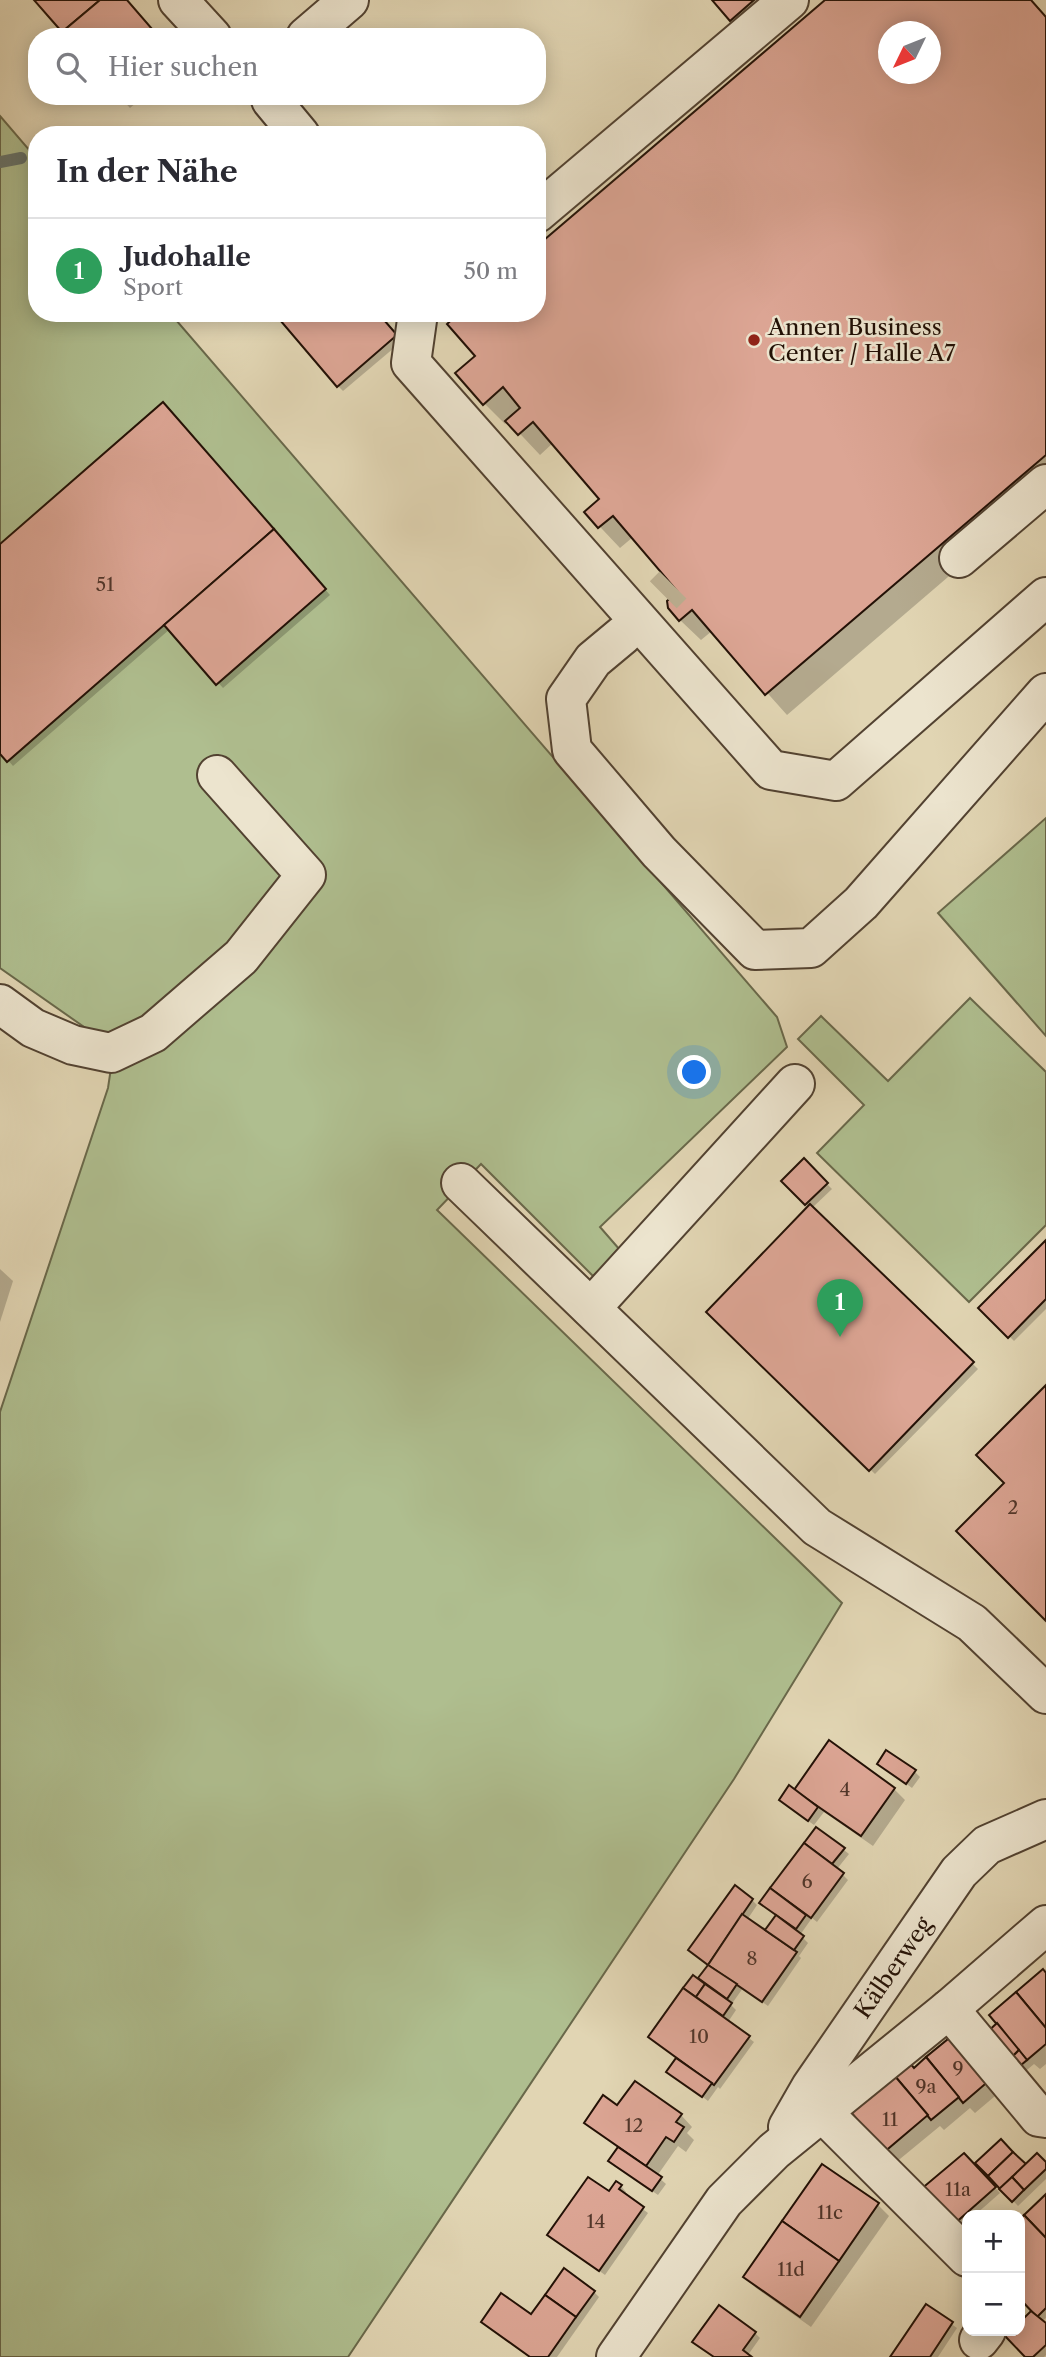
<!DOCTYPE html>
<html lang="de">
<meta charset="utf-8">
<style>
:root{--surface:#fff;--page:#f2f2f3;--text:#2b2b33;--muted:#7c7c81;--line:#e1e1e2;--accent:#111827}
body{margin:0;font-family:"Libre Caslon Text",serif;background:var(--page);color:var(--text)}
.controls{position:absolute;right:21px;bottom:21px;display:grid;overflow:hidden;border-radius:14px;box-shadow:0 4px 18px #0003}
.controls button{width:63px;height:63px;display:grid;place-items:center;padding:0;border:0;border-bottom:2px solid var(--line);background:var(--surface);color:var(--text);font:35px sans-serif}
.compass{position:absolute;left:878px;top:21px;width:63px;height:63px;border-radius:50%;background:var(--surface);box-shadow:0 4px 18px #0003;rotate:227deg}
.you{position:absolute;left:695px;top:1073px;width:24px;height:24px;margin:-18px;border:5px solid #fff;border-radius:50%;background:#1a73e8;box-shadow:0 0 0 10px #1a73e833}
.badge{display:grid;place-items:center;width:46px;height:46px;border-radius:50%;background:var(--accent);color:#fff;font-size:23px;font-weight:700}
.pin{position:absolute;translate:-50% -58px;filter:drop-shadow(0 2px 4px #0008)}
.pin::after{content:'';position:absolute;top:37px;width:24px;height:21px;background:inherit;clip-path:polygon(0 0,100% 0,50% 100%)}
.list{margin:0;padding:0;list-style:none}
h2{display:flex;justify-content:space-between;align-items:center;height:91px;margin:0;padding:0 28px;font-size:30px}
h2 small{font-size:23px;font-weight:400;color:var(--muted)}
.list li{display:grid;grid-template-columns:46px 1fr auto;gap:21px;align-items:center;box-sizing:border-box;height:105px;padding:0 28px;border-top:2px solid var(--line)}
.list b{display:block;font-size:26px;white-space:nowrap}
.list p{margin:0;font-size:23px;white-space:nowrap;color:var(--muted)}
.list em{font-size:23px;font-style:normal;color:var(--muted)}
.icon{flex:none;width:38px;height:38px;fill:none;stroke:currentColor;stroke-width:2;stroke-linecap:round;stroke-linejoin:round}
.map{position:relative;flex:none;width:1046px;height:2357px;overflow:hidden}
.search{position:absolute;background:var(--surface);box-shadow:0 4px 18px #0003;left:28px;top:28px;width:518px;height:77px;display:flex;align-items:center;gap:18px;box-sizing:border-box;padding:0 24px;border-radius:28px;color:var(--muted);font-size:26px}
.panel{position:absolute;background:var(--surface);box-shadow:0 4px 18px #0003;left:28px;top:126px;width:518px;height:196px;border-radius:28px}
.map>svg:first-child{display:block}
.green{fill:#afbe8f;stroke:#69684a;stroke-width:2}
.shadow{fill:#0003;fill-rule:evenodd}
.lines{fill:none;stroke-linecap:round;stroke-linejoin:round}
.stream{stroke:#67756d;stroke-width:12}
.building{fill:#dca594;stroke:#231106;stroke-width:2;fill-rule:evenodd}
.minor-tunnel{stroke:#bbae90;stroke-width:38;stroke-dasharray:38 19;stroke-linecap:butt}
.minor-casing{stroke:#524231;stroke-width:42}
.minor{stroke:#ece4ce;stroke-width:38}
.poi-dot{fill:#8f2418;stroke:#ece4ce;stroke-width:2.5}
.labels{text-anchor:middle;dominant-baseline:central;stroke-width:5;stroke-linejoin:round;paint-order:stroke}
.number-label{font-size:19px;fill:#51362a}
.poi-label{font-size:23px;fill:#231106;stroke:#ece4ce;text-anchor:start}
.street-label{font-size:23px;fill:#231106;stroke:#ece4ce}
</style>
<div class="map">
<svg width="1046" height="2357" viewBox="0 0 1046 2357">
<rect width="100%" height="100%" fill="#e1d5b3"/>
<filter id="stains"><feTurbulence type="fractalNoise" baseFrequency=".00286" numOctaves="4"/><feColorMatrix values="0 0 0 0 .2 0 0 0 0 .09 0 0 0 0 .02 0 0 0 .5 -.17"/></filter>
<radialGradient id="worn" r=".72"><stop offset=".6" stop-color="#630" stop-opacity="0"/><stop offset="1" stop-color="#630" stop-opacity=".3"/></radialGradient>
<!-- green -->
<g class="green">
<polygon points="0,116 37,159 37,313 170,313 777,1017 787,1047 600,1227 620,1250 593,1276 481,1164 437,1210 842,1603 734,1779 348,2357 0,2357 0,1412 108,1088 114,1048 0,968"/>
<polygon points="1046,818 1046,1036 938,913"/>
<polygon points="970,998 1046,1072 1046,1225 969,1302 817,1153 864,1105 798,1039 821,1016 888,1081"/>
</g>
<!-- shadow -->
<g class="shadow">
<polygon points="715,0 789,0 748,36"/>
<path d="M828,0H1032L1046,16V493L787,715L712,631L701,640L680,620V592L633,537L620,548L586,512L601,499L553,443L540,455L508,421L505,424L484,403L537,313ZM888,32H930V74H888Z"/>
<polygon points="119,96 144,96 130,108"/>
<polygon points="377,313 401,342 343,391 338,386"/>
<polygon points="168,409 330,595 223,688 170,629 13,766 0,751 0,546"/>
<polygon points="804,1161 832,1189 812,1208 978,1369 875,1474 708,1312 809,1207 784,1181"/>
<polygon points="1046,1242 1046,1309 1014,1341 981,1308"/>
<polygon points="0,1269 13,1281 0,1322"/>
<polygon points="885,1768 915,1772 920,1777 912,1788"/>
<polygon points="894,1789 905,1800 873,1846 824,1812 814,1825 786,1805 795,1792"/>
<polygon points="817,1829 849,1854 837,1869 848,1880 817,1922 812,1918 800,1935 808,1943 799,1956 801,1958 768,2006 743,1988 731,2005 736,2010 728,2022 754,2042 720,2089 718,2087 708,2101 669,2071 678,2058 650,2037 693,1977 699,1981 710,1965 696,1955 752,1900 757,1905 747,1920 766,1933 778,1916 762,1903"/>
<polygon points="1046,1969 1046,2064 1040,2069 1034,2064 1021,2075 999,2024 992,2015"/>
<polygon points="953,2037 1001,2091 975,2113 970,2108 944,2130 940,2126 889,2168 878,2157 914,2070"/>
<polygon points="618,2108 681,2115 692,2127 687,2133 694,2140 686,2152 678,2146 657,2176 666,2184 658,2195 616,2166 619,2149 586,2122"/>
<polygon points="964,2155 1000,2193 975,2215 967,2215 967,2222 959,2228 923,2190"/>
<polygon points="978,2163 1026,2167 1046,2164 1046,2179 1018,2206"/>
<polygon points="621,2186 626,2192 624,2195 648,2213 605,2275 549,2235"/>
<polygon points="1046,2196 1046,2318 1042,2321 1046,2325 1046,2355 1044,2357 1028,2357 1008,2336 1013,2331 1020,2331 1020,2325 1034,2311 1020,2297 1020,2221"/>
<polygon points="878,2205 889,2216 811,2327 756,2288 745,2277"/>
<polygon points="594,2292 599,2297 557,2357 531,2357 532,2317"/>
<polygon points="926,2306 957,2328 938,2357 892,2357"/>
<polygon points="755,2333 760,2338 748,2355 750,2357 714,2357"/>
</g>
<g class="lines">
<!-- stream -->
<polyline class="stream" points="0,162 21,158"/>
</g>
<!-- building -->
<g class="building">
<polygon points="34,0 100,0 62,32"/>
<polygon points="100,0 127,0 159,37 66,37 62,32"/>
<polygon points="712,0 754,0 730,21"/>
<path d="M825,0H1031L1046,17V455L765,695L692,610L679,621L668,608L667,601L678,592L613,516L598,528L584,512L599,499L533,422L518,435L505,421L520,408L503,387L483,405L455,373L475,356L447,324L459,313H537V246ZM888,32H930V74H888Z"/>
<polygon points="274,313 378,313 397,335 337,387"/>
<polygon points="163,402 274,529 7,762 0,754 0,544"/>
<polygon points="274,529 326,589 216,685 164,625"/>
<polygon points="804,1158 828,1183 805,1205 781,1181"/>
<polygon points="810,1204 974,1362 869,1471 706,1312"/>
<polygon points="1046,1240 1046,1299 1008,1338 978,1308"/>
<polygon points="1046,1385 1046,1621 956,1531 1004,1483 976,1455"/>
<polygon points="829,1740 895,1788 861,1836 794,1790"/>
<polygon points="886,1750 916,1770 906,1784 877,1764"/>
<polygon points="789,1785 818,1807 808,1821 779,1800"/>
<polygon points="816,1827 845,1848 832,1864 804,1843"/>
<polygon points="804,1843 844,1873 811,1918 770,1888"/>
<polygon points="735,1885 753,1899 708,1965 688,1950"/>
<polygon points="770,1888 806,1915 796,1929 759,1903"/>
<polygon points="742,1914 797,1952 762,2002 708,1965"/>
<polygon points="776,1915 804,1936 794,1950 765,1930"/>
<polygon points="708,1965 737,1984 727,1999 698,1978"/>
<polygon points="1043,1969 1046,1973 1046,2028 1016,1992"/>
<polygon points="693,1975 705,1984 696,1997 683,1988"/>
<polygon points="705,1984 732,2003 723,2016 696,1997"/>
<polygon points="683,1988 750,2036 714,2085 648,2037"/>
<polygon points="1016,1992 1046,2028 1046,2044 1027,2060 989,2015"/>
<polygon points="997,2023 1019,2050 1007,2062 984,2035"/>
<polygon points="953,2035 991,2079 963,2103 926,2057"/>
<polygon points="1019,2050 1027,2060 1014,2071 1007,2062"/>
<polygon points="926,2057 959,2097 931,2120 894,2075 909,2062 914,2068"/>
<polygon points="676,2058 712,2083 702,2097 666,2072"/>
<polygon points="894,2075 928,2115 876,2159 861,2124 850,2111"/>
<polygon points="635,2081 682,2114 676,2122 684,2127 674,2142 666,2137 646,2166 584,2123 603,2095 617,2105"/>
<polygon points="1001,2139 1013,2152 988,2176 975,2163"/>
<polygon points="618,2147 662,2177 652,2191 608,2161"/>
<polygon points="1013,2152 1026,2164 1000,2189 988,2176"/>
<polygon points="964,2153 996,2187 953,2225 920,2190"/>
<polygon points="1037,2153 1046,2162 1046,2169 1024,2190 1012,2177"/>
<polygon points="822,2164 879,2203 839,2261 782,2221"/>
<polygon points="588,2177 609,2191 616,2181 622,2185 619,2189 644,2207 599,2271 547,2235"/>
<polygon points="1012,2177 1024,2190 1012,2202 999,2189"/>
<polygon points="1046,2194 1046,2238 1024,2215"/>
<polygon points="1024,2215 1046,2238 1046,2308 1037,2317 1020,2299 1020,2219"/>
<polygon points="782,2221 839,2261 800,2317 743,2277"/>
<polygon points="564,2268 595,2291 576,2317 545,2295"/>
<polygon points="501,2293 531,2314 545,2295 576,2317 548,2357 530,2357 481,2322"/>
<polygon points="926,2304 953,2322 930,2357 890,2357"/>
<polygon points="719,2305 756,2332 743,2350 752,2357 714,2357 692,2342"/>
<polygon points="1031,2311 1046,2323 1046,2345 1033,2357 1025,2357 1005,2336 1011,2331 1020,2331 1020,2322"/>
</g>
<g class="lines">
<!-- minor-tunnel -->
<polyline class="minor-tunnel" points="623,635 673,585"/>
<!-- minor casing -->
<g class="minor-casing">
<g id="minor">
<polyline points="178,0 212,37"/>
<polyline points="306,37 349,0"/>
<polyline points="270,96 271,100 300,135"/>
<polyline points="537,213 789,0"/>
<polyline points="418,313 411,363 771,770 836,781 1046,597"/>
<polyline points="959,558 1046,484"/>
<polyline points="623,635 593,660 566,699 572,750 659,852 755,950 811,948 861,903 1046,693"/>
<polyline points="0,1004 33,1028 73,1045 111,1053 153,1033 241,957 306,875 217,775"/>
<polyline points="461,1183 817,1527 972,1623 1046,1694"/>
<polyline points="591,1308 795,1084"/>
<polyline points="949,2009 1039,2117 1046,2118"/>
<polyline points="822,2112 967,2257"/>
<path id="s1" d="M788,2127L811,2087L959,1872L987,1845L1046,1819"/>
<polyline points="979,2340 986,2331"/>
<polyline points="616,2357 724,2201 774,2151 949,2009 1046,1925"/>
</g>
</g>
<!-- minor -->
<use href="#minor" class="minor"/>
</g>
<!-- markers -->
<circle class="poi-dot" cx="754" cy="340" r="7"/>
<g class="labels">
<!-- number labels -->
<g class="number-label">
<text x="105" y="584">51</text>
<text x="1013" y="1507">2</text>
<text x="845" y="1789">4</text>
<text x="807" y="1881">6</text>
<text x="752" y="1958">8</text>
<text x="699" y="2036">10</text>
<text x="958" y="2068">9</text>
<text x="926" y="2086">9a</text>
<text x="890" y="2119">11</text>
<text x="634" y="2125">12</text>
<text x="958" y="2189">11a</text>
<text x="830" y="2212">11c</text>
<text x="596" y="2221">14</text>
<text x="791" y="2269">11d</text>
</g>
<!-- poi labels -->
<g class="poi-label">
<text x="768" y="327">Annen Business<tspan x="768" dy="26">Center / Halle A7</tspan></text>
</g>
<!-- street labels -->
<g class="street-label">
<text stroke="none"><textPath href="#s1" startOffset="191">Kälberweg</textPath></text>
</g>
</g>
<rect width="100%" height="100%" filter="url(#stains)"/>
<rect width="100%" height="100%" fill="url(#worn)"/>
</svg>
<div class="controls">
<button>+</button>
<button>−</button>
</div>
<svg class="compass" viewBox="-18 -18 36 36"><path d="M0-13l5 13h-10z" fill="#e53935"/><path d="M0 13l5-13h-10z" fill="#7c7c81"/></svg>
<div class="you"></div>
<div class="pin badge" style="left:840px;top:1337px;background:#2e9e5b">1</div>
<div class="search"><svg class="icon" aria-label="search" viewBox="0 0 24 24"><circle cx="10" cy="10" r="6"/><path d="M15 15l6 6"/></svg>Hier suchen</div>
<section class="panel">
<h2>In der Nähe<small></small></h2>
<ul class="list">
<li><span class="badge" style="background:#2e9e5b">1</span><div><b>Judohalle</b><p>Sport</p></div><em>50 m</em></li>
</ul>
</section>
</div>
